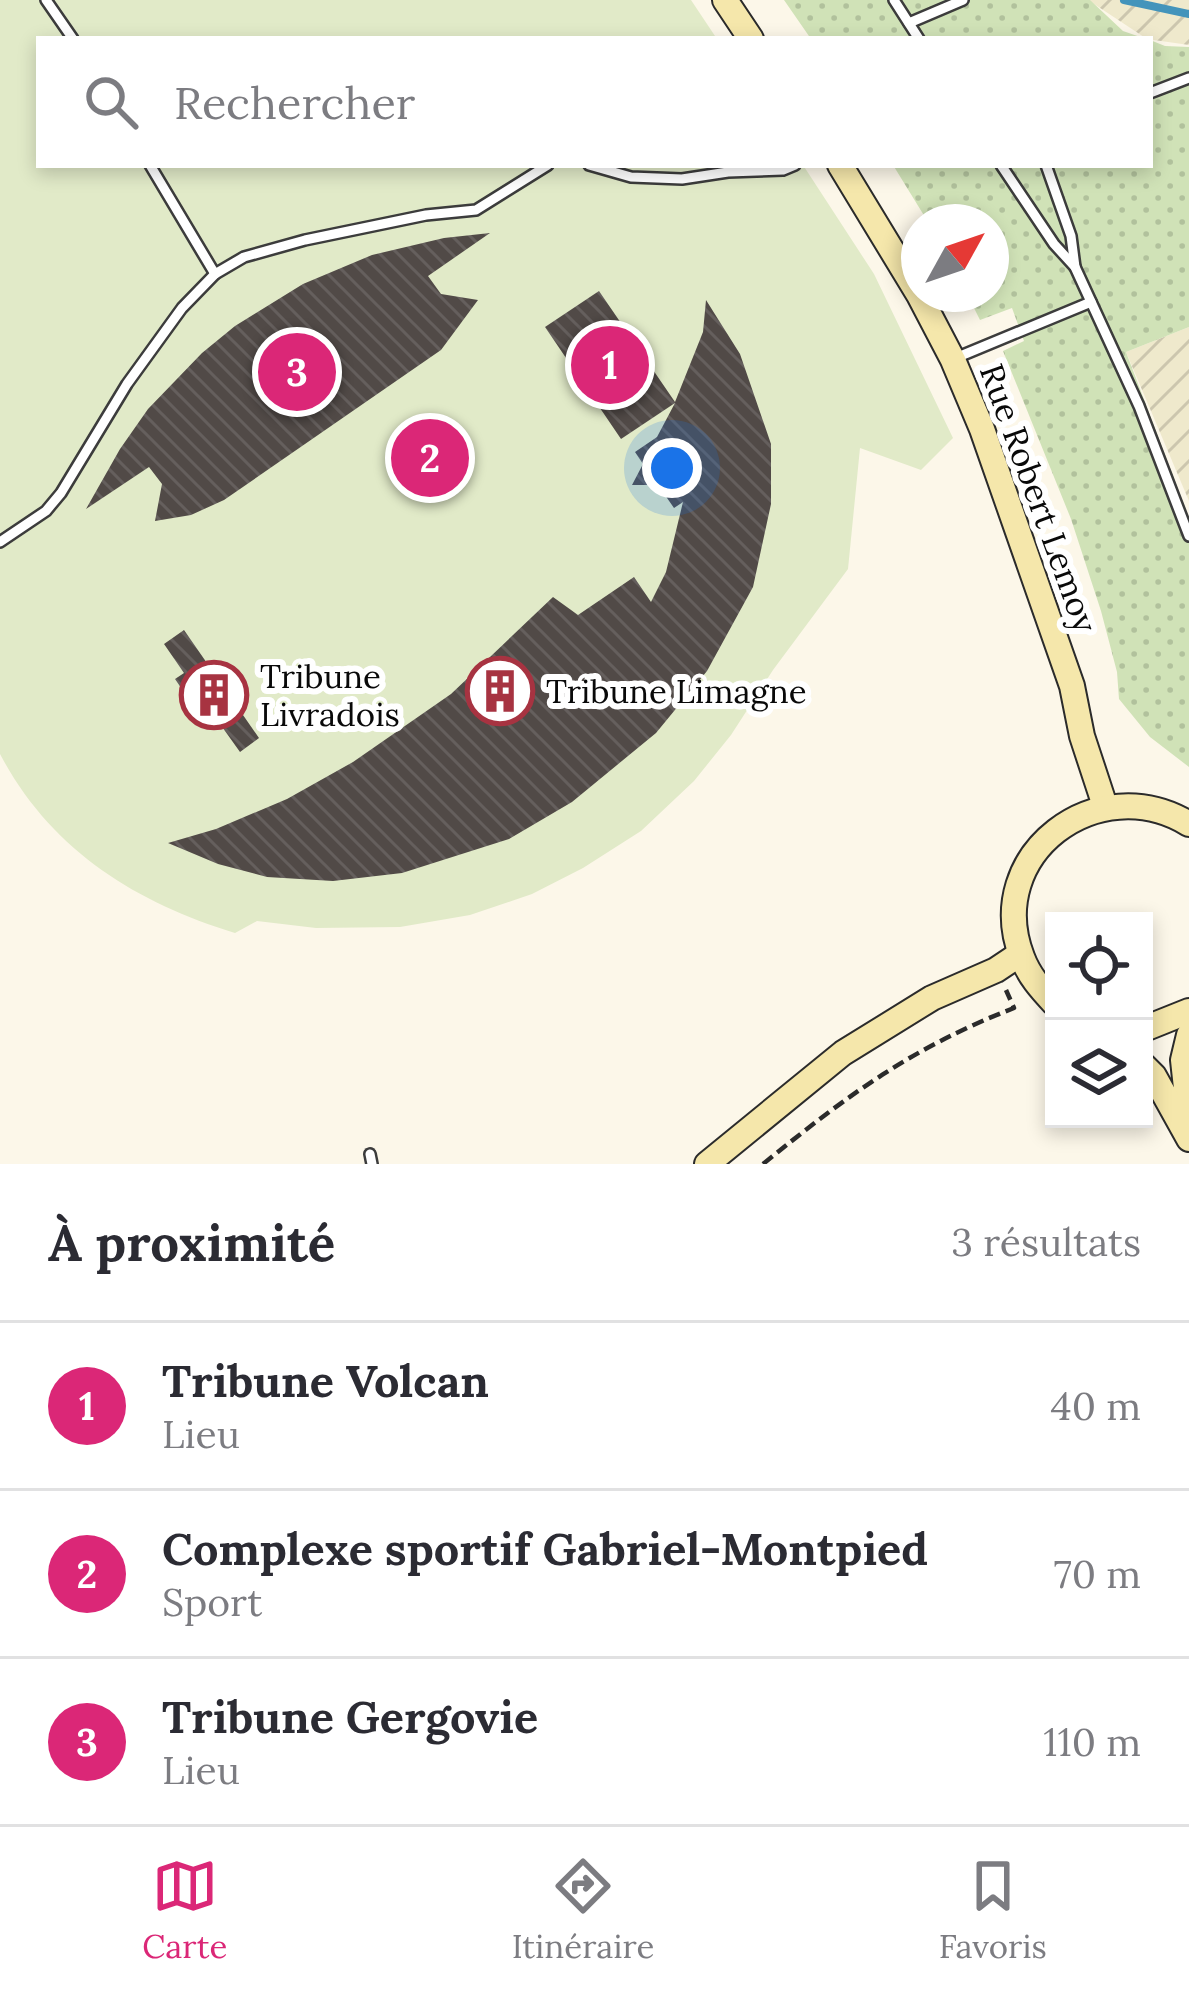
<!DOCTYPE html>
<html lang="fr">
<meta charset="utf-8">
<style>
:root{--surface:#fff;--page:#f2f2f3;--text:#2b2b33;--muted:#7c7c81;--line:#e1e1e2;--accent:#db2777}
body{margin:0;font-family:Lora,serif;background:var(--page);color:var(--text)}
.controls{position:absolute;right:36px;bottom:36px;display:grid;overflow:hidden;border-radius:0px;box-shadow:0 6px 18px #0003}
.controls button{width:108px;height:108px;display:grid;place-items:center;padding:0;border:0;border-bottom:3px solid var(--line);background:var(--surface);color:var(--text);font:60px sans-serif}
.compass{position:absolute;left:901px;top:204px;width:108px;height:108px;border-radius:50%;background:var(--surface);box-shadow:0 6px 18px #0003;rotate:50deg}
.you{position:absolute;left:672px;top:468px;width:42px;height:42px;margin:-30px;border:9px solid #fff;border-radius:50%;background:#1a73e8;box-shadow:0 0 0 18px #1a73e833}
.badge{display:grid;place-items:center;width:78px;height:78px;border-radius:50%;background:var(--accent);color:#fff;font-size:39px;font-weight:700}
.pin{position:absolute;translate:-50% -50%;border:6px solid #fff;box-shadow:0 3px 12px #0006}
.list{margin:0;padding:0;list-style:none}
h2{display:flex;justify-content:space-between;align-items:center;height:156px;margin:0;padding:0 48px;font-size:51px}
h2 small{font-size:39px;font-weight:400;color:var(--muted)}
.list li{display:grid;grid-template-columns:78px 1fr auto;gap:36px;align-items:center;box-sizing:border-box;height:168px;padding:0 48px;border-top:3px solid var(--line)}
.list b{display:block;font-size:45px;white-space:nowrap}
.list p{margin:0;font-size:39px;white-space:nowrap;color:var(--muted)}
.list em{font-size:39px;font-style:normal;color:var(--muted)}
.icon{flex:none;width:66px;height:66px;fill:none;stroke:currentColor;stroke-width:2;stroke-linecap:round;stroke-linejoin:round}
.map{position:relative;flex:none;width:1189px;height:1164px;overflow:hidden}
.search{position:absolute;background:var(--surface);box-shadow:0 6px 18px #0003;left:36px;right:36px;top:36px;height:132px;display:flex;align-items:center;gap:30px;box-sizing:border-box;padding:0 42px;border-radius:0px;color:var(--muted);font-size:45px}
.sheet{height:660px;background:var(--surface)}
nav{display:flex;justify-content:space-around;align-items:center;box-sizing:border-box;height:168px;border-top:3px solid var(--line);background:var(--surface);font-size:33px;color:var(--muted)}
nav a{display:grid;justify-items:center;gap:6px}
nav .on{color:var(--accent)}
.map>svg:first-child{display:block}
.farmland{fill:url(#farmland-furrows)}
.park{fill:url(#park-dots)}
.pitch{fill:#e1eac8}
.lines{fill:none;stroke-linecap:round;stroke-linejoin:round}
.stream{stroke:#4394bb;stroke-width:8}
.building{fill:url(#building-back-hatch)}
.lane-casing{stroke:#3c3c3c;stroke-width:14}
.secondary-casing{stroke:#2b2b2b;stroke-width:28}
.path{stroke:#2b2b2b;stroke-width:4.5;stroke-dasharray:12 6;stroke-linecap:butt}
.lane{stroke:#fff;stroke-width:9}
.secondary{stroke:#f5e7ab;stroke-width:24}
.labels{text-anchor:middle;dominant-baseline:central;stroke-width:12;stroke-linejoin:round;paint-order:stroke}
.street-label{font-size:33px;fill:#090909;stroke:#fff}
.poi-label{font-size:33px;fill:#090909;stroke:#fff;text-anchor:start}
</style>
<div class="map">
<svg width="1189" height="1164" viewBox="0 0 1189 1164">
<defs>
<pattern id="farmland-furrows" width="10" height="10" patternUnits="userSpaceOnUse" patternTransform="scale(3)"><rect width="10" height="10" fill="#efe9cc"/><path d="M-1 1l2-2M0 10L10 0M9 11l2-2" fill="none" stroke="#ccc6ae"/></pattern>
<pattern id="park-dots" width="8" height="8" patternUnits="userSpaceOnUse" patternTransform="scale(3)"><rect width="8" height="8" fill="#d0e2b7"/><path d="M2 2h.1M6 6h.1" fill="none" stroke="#b1c19c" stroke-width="1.8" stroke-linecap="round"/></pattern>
<pattern id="building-back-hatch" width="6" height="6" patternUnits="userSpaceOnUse" patternTransform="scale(3)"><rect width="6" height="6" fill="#514a47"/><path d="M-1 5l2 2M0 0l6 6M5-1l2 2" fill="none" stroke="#655f5d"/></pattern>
</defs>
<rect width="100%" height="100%" fill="#fcf7e9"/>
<!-- farmland -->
<g class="farmland">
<polygon points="1088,0 1189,0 1189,45 1147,39"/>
<polygon points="1189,327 1189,501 1126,352"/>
</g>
<!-- park -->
<g class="park">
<polygon points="784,0 1090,0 1123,31 1146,39 811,39"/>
<polygon points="1150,40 1165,46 1189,47 1189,327 1126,352 1189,518 1189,767 1150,737 1119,699 1117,672 1101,611 1071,519 1003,351 1024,341 1012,308 980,320 967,294 991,294 991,222 928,222 893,165 1150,165"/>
</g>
<!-- pitch -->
<path class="pitch" d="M0,0H691L717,39H39V165H803L874,274L953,438L921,470L860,448L848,569L773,670L731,735L694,781L641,831L583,868L532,894L470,915L400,927L316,928L257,921L235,933C134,902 50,849 0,754Z"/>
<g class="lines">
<!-- stream -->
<polyline class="stream" points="1124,0 1189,14"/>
</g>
<!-- building -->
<g class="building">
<polygon points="490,233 428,276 441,294 478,300 441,350 224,500 191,515 155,521 162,484 149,467 86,509 120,449 148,409 202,353 235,326 303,284 372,255 444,238"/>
<polygon points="599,291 675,402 703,332 706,300 740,354 771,444 771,504 753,587 707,671 656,733 572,802 509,839 402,873 333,881 267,877 218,864 168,843 216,829 287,799 353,762 451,694 553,597 578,615 634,577 651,602 666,572 683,502 674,508 658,485 632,485 643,464 635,452 657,437 675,403 621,439 545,327"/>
<polygon points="184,630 259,738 240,752 215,717 205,723 175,679 184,673 164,644"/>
</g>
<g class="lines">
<!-- lane casing -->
<g class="lane-casing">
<g id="lane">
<polyline points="46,0 73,39"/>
<polyline points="894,0 919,39"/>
<polyline points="909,23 963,0"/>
<polyline points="1150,93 1189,78"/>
<polyline points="150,165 215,274 244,257 305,240 426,215 476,210 548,165"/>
<polyline points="589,165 631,177 682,179 728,172 783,170 795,165"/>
<polyline points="1001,165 1054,244 1075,267 1139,406 1189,536"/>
<polyline points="1046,165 1071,236 1075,267"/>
<polyline points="958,357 1091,302"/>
<polyline points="0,542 46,511 61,493 127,384 182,308 215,274"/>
<polyline points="370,1154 372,1164"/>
</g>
</g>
<!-- secondary casing -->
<g class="secondary-casing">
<g id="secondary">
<polyline points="725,0 751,39"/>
<polyline points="840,165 919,295 953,360 982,429 1072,686 1082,736 1105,806"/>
<path d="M1054,1003C1041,989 1029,976 1022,957C982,854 1098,768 1189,824"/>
<polyline points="1144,1029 1189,1011"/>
<polyline points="1189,1035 1183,1060 1189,1116"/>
<polyline points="1144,1066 1154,1076 1189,1139"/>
<polyline points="707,1164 843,1053 932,998 996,970 1020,954"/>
</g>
</g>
<!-- path -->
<path class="path" d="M763,1164C848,1095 911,1048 1014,1008L1006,990"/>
<!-- lane -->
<use href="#lane" class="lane"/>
<!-- secondary -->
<use href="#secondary" class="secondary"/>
</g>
<!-- icons -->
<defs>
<g id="building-ring" transform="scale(3.45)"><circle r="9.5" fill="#fff" stroke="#a73341" stroke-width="1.5"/><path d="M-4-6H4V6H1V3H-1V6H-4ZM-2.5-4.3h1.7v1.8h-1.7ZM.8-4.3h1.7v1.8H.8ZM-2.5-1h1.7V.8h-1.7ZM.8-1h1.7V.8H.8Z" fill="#a73341"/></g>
</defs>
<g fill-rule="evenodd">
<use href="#building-ring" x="500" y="691"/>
<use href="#building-ring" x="214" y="695"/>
</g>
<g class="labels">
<!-- street labels -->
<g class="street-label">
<text transform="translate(1039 498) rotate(70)">Rue Robert Lemoy</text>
</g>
<!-- poi labels -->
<g class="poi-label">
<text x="260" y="676">Tribune<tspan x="260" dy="38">Livradois</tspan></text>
<text x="546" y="691">Tribune Limagne</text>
</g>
</g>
</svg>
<div class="controls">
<button><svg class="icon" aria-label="locate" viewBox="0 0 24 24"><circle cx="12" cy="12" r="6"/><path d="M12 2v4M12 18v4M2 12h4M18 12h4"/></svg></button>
<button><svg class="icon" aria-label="layers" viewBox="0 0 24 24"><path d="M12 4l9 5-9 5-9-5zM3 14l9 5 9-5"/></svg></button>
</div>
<svg class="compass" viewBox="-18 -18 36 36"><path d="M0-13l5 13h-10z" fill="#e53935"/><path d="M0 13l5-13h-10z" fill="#7c7c81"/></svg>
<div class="you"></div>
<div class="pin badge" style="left:610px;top:365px">1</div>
<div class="pin badge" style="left:430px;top:458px">2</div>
<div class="pin badge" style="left:297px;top:372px">3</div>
<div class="search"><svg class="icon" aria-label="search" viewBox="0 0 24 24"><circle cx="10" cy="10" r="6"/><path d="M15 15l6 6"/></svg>Rechercher</div>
</div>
<section class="sheet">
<h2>À proximité<small>3 résultats</small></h2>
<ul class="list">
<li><span class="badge">1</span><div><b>Tribune Volcan</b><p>Lieu</p></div><em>40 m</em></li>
<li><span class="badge">2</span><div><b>Complexe sportif Gabriel-Montpied</b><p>Sport</p></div><em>70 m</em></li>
<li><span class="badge">3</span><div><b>Tribune Gergovie</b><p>Lieu</p></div><em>110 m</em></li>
</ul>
</section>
<nav>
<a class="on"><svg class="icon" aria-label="map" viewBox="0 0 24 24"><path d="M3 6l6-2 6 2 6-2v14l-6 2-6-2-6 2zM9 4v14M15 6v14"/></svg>Carte</a>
<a><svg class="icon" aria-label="directions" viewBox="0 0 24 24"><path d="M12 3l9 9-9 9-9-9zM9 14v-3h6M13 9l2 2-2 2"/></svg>Itinéraire</a>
<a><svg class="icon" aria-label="saved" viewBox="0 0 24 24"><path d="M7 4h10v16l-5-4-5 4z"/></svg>Favoris</a>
</nav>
